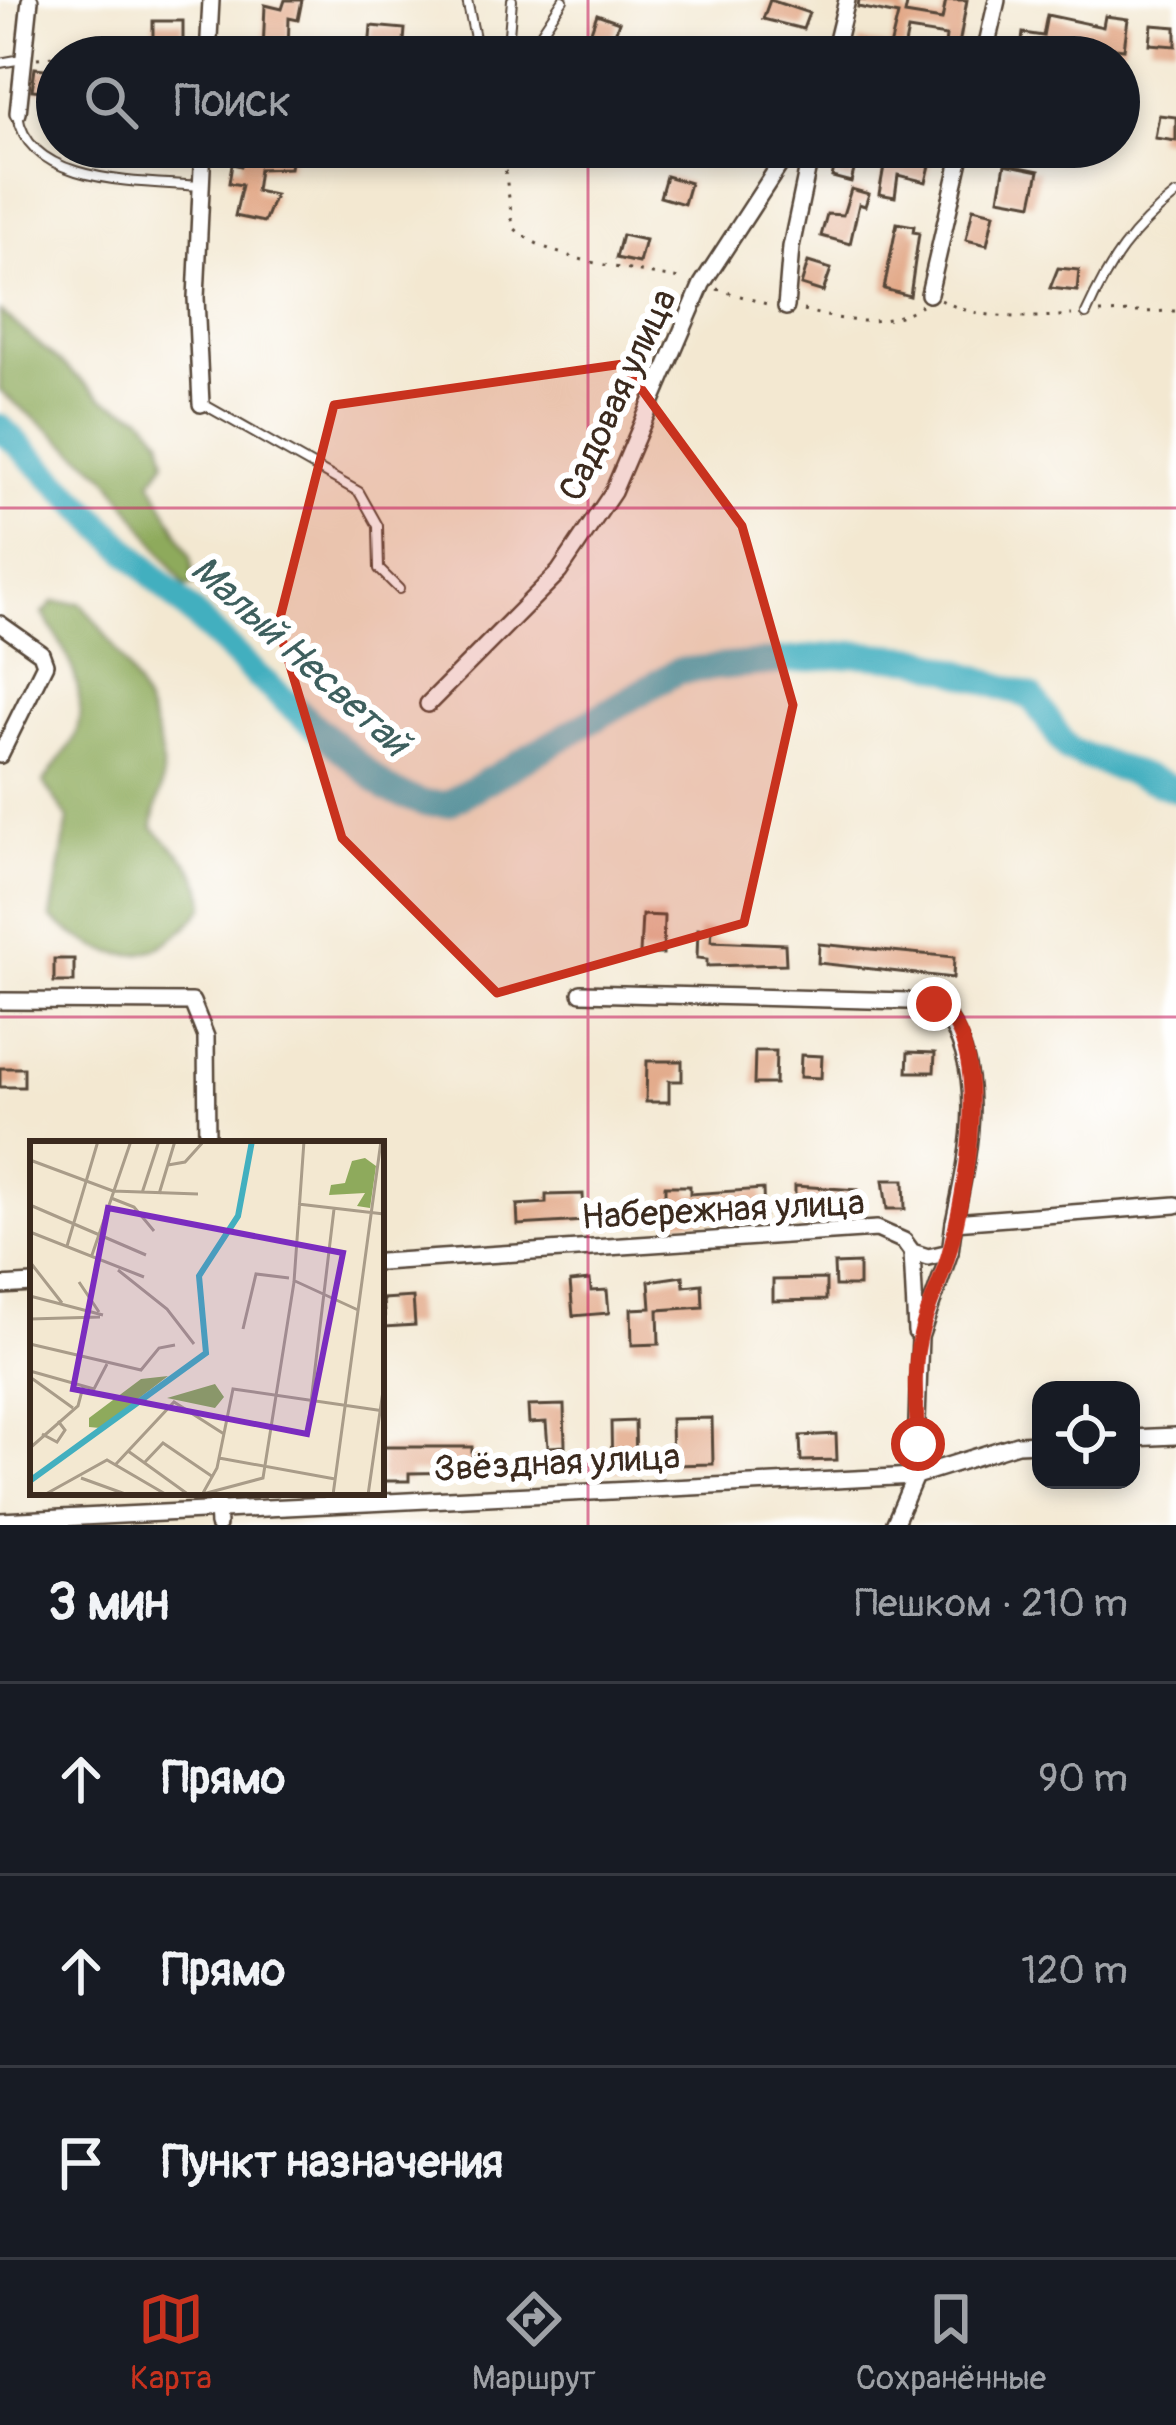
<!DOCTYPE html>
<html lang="ru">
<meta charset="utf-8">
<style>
:root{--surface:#171b24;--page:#242831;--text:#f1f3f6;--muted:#9ea1a6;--line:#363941;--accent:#c8321e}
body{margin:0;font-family:Pangolin,sans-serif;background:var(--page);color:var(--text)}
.controls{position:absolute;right:36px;bottom:36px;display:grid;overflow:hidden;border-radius:24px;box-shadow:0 6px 18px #0003}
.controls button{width:108px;height:108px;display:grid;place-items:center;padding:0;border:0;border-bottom:3px solid var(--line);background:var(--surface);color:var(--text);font:60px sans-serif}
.stop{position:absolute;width:36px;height:36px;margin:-27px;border:9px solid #c8321e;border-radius:50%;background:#fff}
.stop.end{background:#c8321e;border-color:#fff;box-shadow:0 3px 12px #0008}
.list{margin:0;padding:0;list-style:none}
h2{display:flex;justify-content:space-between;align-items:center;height:156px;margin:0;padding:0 48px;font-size:51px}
h2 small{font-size:39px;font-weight:400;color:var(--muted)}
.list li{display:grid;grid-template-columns:78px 1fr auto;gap:36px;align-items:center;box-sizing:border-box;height:192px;padding:0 48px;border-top:3px solid var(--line)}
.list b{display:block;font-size:45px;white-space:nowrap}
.list em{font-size:39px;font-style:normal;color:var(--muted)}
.icon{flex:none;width:66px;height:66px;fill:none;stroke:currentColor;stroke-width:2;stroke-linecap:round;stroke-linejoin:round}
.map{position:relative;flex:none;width:1176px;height:1525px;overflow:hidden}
.search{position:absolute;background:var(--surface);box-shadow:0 6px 18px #0003;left:36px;right:36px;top:36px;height:132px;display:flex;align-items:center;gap:30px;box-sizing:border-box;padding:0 42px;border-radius:66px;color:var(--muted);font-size:45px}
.sheet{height:732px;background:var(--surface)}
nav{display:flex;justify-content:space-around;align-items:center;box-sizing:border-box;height:168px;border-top:3px solid var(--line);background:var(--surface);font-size:33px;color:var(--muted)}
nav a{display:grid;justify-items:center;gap:6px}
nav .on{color:var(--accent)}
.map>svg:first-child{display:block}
.forest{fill:#8eaa5c;stroke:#646a3d;stroke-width:3}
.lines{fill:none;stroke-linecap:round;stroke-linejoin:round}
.river{stroke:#42afbf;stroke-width:27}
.building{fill:#e2a887}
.lane-casing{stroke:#574639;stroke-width:12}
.street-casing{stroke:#574639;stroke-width:20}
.path{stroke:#574639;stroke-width:3;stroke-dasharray:3 9;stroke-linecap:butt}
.lane{stroke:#fff;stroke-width:8}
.street{stroke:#fff;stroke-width:15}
.route{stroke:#c8321e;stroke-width:15}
.marked{fill:#c8321e;fill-opacity:0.2;stroke:#c8321e;stroke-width:9;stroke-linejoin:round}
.grid{fill:none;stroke:#c2185b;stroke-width:3;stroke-opacity:0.55}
.labels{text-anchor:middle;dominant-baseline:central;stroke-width:12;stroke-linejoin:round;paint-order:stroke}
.street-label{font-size:36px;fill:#3b2a1e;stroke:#fff}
.water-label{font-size:39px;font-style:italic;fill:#3e5f5e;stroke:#fff}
.inset-river{fill:none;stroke:#42afbf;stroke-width:6}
.inset-road{fill:none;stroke:#a99c89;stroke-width:3}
.view{fill:#7b2cbf;fill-opacity:0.15;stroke:#7b2cbf;stroke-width:6}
.inset-edge{fill:none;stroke:#3b2a1e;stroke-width:6}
</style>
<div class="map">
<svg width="1176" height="1525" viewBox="0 0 1176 1525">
<rect width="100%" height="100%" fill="#fff"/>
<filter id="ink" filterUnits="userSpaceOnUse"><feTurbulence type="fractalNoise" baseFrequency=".00833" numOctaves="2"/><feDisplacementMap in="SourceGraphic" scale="24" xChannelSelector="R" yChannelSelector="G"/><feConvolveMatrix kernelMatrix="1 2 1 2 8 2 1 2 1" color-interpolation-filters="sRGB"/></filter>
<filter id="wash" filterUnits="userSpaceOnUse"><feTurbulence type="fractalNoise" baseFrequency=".004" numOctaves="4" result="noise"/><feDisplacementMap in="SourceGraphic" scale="48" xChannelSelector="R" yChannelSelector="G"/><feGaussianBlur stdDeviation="2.7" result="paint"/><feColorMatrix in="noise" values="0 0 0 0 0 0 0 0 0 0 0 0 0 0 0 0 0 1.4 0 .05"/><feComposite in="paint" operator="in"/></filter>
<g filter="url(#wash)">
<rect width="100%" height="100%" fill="#f3e8d1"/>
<!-- forest -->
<g class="forest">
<polygon points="0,311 103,399 143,416 161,438 166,461 151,481 191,557 194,584 186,587 106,475 0,391"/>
<path d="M54,602L81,603C118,647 167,723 162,783C161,798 153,811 153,828C177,852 204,870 205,906C153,970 114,967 51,918L68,819L44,783C52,766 71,750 76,734C89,690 66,649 43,614Z"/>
</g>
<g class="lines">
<!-- river -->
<polyline class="river" points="0,427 257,676 388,790 423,803 447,804 678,671 857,654 920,659 1032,697 1068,750 1176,789"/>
</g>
<g id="blocks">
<!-- building -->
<g class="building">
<polygon points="285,0 302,0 298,20 289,18 288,51 263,51 265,5 282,9"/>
<polygon points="770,0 809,13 803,29 763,19"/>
<polygon points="859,0 908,0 905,14 942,20 946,0 967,0 957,56 944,54 946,36 908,30 904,50 910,57 857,57 860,41 890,47 898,15 858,7"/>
<polygon points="597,14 619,22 612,42 590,34"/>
<polygon points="1047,15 1103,27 1105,16 1128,19 1124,49 1072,43 1070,56 1021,48 1023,33 1043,36"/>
<rect x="153" y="21" width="30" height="23"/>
<polygon points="1152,25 1176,27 1176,46 1150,44"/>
<polygon points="371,26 405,29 403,54 369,51"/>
<polygon points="673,38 697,43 724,57 670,57"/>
<polygon points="35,68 55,70 54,92 32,90"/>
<polygon points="1159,115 1176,117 1176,141 1155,138"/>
<polygon points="839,147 893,147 932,157 926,182 898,175 895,197 879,194 885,161 858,155 851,182 832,177"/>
<polygon points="243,149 292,156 290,168 259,169 256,191 275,195 264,222 235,216 242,185 229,183 232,164 241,166"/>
<polygon points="1005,164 1039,171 1032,204 999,198"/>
<polygon points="666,176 690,183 684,204 660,197"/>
<polygon points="851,189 869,194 865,206 859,204 850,244 821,236 827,214 843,215"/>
<polygon points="973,208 994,213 987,245 966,240"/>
<polygon points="897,223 914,226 913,232 919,233 910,296 884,289"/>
<polygon points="622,235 645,240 639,263 616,258"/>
<polygon points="808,262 831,269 823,292 801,285"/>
<polygon points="1058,268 1079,270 1077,291 1050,288"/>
<polygon points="642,915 664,916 663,954 640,954"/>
<polygon points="698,929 712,930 711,941 785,944 786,964 707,966 707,959 697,958"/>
<polygon points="819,944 954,957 953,978 818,963"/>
<rect x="54" y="959" width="20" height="23"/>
<polygon points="755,1051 776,1051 775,1084 754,1084"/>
<polygon points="908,1052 935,1053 934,1072 907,1072"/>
<polygon points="801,1055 822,1056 821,1078 800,1077"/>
<polygon points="647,1061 682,1061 682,1081 669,1081 669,1102 646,1102"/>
<rect x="0" y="1068" width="24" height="19"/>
<polygon points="883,1180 904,1180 905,1209 887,1209"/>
<polygon points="665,1186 690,1186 690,1194 763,1189 764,1216 679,1222 665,1217"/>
<polygon points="795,1186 858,1190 859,1211 795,1212"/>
<polygon points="583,1194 584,1221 518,1225 517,1205 546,1203 546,1195"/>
<polygon points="859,1263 859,1286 835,1286 834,1264"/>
<polygon points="683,1276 684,1286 702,1284 703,1307 658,1310 659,1344 632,1345 631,1309 651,1308 649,1281"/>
<polygon points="826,1279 826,1300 773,1301 773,1280"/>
<polygon points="590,1280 591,1291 607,1290 609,1313 573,1316 570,1282"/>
<polygon points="413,1297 415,1325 385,1327 383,1299"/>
<polygon points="564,1405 565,1446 548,1447 546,1422 529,1423 528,1406"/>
<polygon points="712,1418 713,1464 672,1465 671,1419"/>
<polygon points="635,1421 636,1470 612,1471 611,1422"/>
<polygon points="836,1434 837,1460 801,1461 800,1436"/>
<polygon points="381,1447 472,1447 472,1472 409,1473 409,1481 381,1481"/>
</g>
</g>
</g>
<g filter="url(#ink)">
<use href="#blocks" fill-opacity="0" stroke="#574639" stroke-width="3"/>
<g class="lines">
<!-- lane casing -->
<g class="lane-casing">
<g id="lane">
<polyline points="467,0 479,57"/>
<polyline points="507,57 512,0"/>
<polyline points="525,57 563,0"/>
<polyline points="0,63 22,59"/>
<path d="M18,115C28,186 144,181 200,186"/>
<path d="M1086,314C1109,263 1131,230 1176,195"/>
<polyline points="203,404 359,492 378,526 379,569 399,589"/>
</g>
</g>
<!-- street casing -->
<g class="street-casing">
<g id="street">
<polyline points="208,57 211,0"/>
<polyline points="833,57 847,0"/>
<polyline points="984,57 997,0"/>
<polyline points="18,113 30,0"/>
<polyline points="929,294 963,147"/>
<polyline points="786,307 791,247 812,147"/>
<polyline points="201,404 196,298 203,147"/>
<polyline points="0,624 41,653 45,664 0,755"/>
<polyline points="428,704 559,572 613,492 702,284 791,147"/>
<path d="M581,993L908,1001L942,1009C988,1071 969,1152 954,1222"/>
<polyline points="0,1001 192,1002 206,1037 207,1144"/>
<polyline points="912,1252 916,1332"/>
<polyline points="381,1262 877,1229 904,1241 912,1252 928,1257 950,1252 954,1222 1176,1205"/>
<polyline points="0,1286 33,1284"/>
<polyline points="1131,1438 1176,1436"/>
<polyline points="216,1492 218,1525"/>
<polyline points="0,1521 915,1476 1017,1444 1041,1443"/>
<polyline points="894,1525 915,1476 920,1337 950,1252"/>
</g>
</g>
<!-- path -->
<g class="path">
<polyline points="37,58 114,49 194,50"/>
<path d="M502,147L513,227C546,261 637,270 684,280"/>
<polyline points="717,289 770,305"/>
<path d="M941,300C979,321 1031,318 1072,315"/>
<path d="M803,310C842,321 886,330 921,305"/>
<polyline points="1100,313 1176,311"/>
</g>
<!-- lane -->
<use href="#lane" class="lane"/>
<!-- street -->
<use href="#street" class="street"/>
</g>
</g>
<g class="lines" filter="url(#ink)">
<!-- route -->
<path class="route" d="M918,1444C917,1411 912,1375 919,1342C925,1311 941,1283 949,1253C964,1198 997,1039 934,1004"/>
</g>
<!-- marked area -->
<path class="marked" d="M623,364L742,526L793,705L744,923L497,993L342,838L278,626L334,405Z"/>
<!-- grid -->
<path class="grid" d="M588,0V57M588,147V1525M0,508H1176M0,1017H1176"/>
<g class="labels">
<!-- street labels -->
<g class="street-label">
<text transform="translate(618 395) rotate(-65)">Садовая улица</text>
<text transform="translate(723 1210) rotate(-3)">Набережная улица</text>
<text transform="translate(557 1463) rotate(-3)">Звёздная улица</text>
</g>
<!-- water labels -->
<g class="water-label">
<text transform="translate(300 656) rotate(42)">Малый Несветай</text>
</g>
</g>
<!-- overview -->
<g transform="translate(30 1141)">
<rect width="354" height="354" fill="#f3e8d1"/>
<path d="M335,17L346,25L340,67L327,65L335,52L299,54L301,44L315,42L322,20ZM138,235L70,287L59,286V277L111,238ZM185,243L194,256L185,267L137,257Z" fill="#8eaa5c"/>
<path class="inset-river" d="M1,339L176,212L169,135L208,75L222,0"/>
<path class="inset-road" d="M0,19L83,50L168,53M138,24L155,21L174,0M112,52L129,0M129,53L145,0M81,57L104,66L124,90M268,63L354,73M0,64L116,114M0,91L114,136M37,105L68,0M62,114L101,0M0,121L32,162M88,129L137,168L164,203M265,140L328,169M49,141L69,171M0,155L73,174M0,178L70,176M213,188L226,133L259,137M0,203L111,229L129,207L145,204M0,230L64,248L77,223M0,236L43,267M12,293L27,301L35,289L28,280M277,295L304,68M0,307L48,265L53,246M98,310L159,354M189,317L305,338M114,322L133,302L183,336M86,323L144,261L194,293M51,337L98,354M173,352L187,327L203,248L354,270M173,353L233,337L264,141L274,0M14,354L77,319L137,354M303,354L351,0M338,354L354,243"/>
<path class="view" d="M78,67L313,112L277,293L43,248Z"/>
<rect width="354" height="354" class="inset-edge"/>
</g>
</svg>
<div class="controls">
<button><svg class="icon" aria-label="locate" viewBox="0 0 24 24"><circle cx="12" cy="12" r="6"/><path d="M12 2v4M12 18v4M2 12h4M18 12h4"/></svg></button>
</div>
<div class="stop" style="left:918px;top:1444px"></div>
<div class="stop end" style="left:934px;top:1004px"></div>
<div class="search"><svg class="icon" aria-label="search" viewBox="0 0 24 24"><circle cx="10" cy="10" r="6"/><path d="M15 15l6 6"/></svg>Поиск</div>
</div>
<section class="sheet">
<h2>3 мин<small>Пешком · 210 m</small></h2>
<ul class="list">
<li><svg class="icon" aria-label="ahead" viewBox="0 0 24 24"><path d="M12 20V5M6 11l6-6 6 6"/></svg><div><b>Прямо</b></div><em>90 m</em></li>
<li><svg class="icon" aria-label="ahead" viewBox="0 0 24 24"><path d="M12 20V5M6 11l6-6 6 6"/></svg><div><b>Прямо</b></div><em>120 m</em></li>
<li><svg class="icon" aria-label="arrive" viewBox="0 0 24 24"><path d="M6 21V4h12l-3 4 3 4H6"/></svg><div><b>Пункт назначения</b></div></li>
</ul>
</section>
<nav>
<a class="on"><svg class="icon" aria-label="map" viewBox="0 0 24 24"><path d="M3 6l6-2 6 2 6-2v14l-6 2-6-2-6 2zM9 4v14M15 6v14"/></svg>Карта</a>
<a><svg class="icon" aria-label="directions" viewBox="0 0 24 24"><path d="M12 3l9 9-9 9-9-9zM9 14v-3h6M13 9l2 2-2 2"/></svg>Маршрут</a>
<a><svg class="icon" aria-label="saved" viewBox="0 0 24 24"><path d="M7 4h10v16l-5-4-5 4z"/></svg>Сохранённые</a>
</nav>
